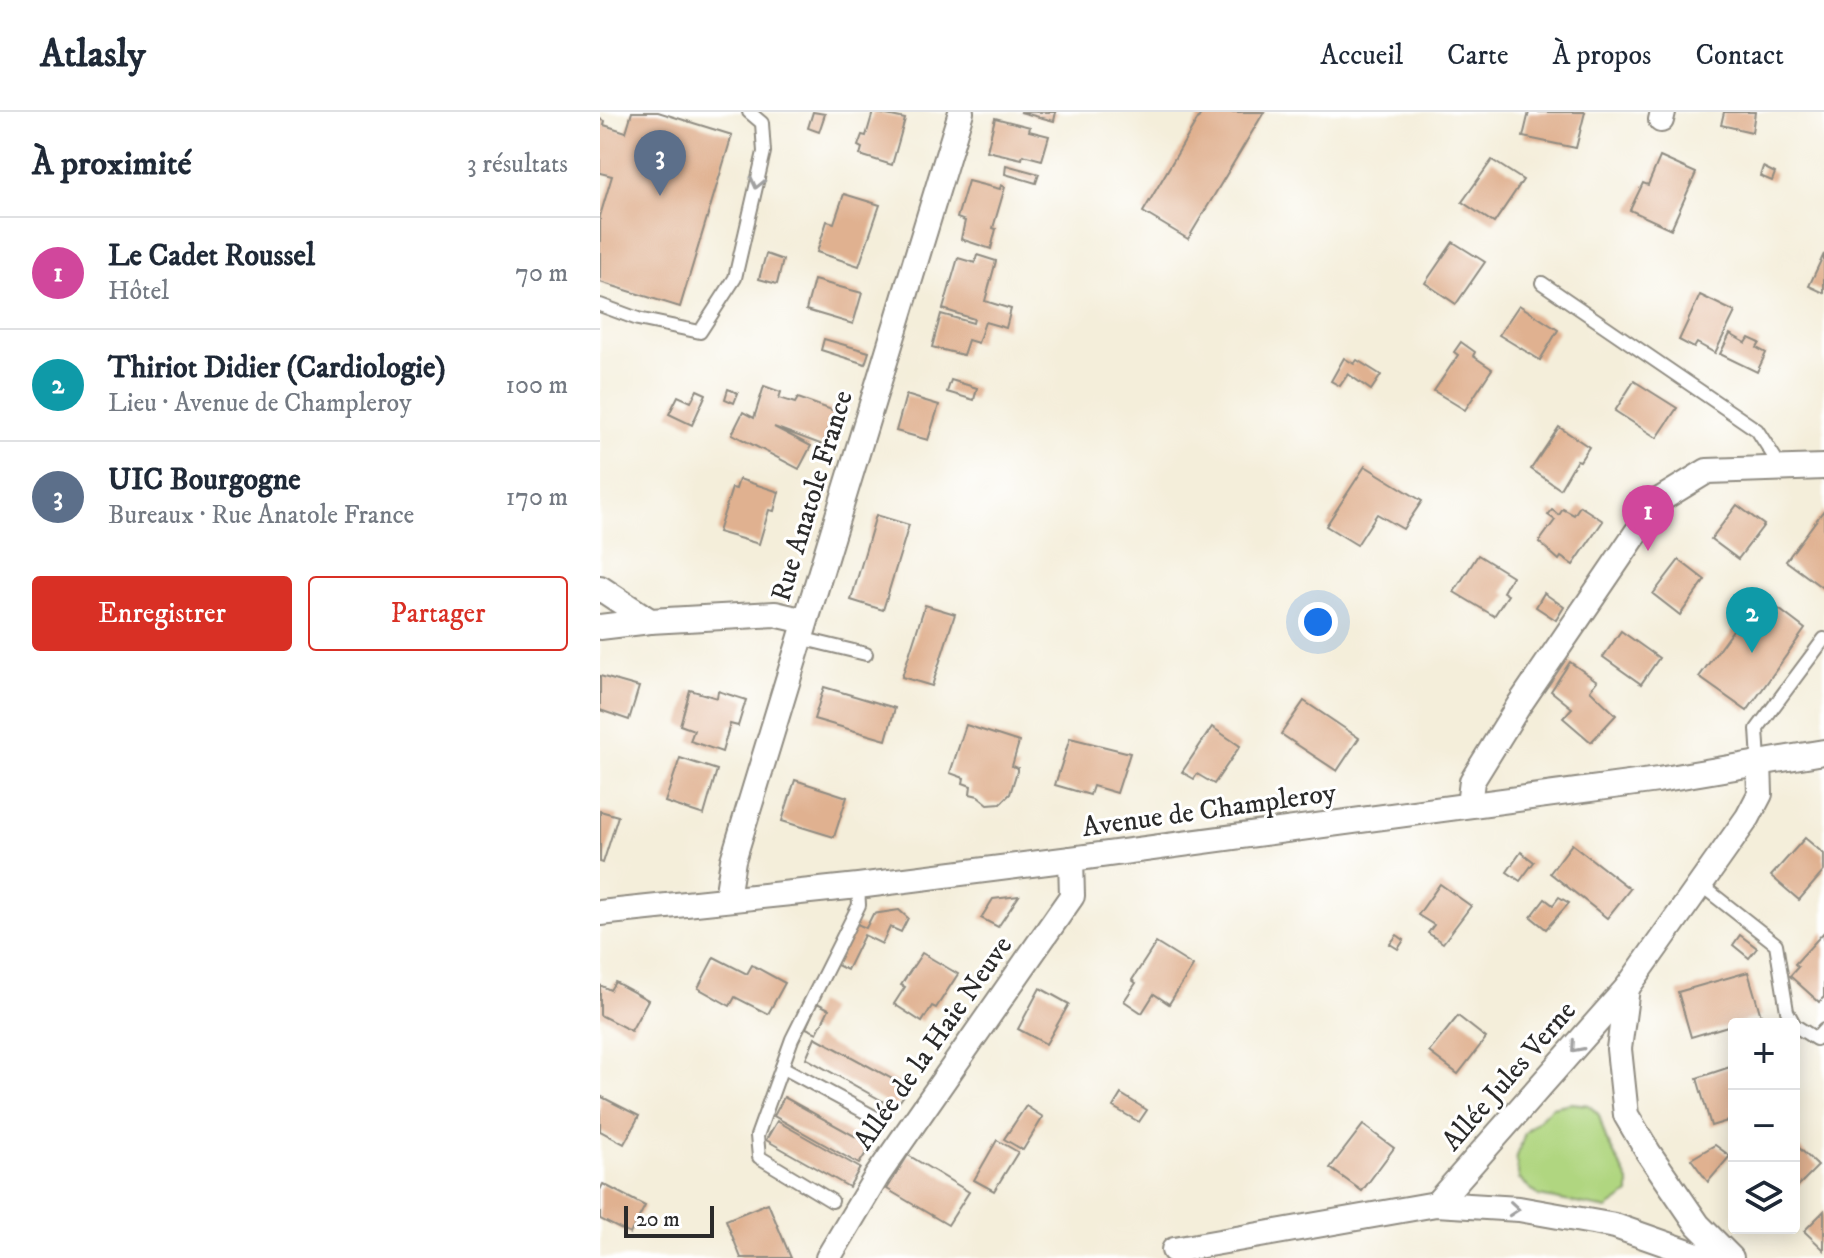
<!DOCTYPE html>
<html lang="fr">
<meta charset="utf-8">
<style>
:root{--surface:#fff;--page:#f6f6f7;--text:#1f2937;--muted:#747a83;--line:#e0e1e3;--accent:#d93025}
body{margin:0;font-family:"IM FELL DW Pica",serif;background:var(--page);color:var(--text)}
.controls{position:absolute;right:24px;bottom:24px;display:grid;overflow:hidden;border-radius:8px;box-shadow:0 4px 20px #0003}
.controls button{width:72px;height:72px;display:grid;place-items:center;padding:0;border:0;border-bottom:2px solid var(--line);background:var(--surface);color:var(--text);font:40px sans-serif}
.scale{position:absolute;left:24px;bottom:20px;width:90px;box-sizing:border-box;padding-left:8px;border:4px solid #2b2b2b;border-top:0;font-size:22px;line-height:28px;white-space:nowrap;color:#2b2b2b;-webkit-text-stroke:6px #fff;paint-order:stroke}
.you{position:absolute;left:718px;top:510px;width:28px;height:28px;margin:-20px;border:6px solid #fff;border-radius:50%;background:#1a73e8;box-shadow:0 0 0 12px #1a73e833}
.badge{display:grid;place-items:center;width:52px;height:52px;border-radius:50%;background:var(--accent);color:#fff;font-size:26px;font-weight:700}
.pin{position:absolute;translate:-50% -66px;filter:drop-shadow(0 2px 4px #0008)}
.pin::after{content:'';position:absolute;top:42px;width:28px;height:24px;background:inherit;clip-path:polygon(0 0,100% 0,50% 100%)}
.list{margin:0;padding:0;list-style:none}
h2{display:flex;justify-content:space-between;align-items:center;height:104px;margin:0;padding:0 32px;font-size:34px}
h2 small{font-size:26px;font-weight:400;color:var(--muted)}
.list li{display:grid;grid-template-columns:52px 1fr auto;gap:24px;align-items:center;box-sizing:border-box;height:112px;padding:0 32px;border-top:2px solid var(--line)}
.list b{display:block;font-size:30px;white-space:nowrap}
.list p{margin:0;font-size:26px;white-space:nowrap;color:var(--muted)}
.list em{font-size:26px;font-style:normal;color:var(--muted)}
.actions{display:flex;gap:16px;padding:24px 32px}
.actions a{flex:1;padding:18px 0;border:2px solid var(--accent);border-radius:8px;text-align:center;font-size:28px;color:var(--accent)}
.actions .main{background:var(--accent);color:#fff}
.icon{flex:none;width:44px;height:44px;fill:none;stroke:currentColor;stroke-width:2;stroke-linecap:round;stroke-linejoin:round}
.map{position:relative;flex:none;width:1224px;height:1146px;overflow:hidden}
header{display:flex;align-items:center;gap:48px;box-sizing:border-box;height:112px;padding:0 40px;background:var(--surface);border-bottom:2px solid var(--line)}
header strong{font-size:38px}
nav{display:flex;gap:44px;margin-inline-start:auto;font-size:28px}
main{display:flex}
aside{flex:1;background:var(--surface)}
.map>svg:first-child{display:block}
.green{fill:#b0d680;stroke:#6e8056;stroke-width:2}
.building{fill:#e0b190}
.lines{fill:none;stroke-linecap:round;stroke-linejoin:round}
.service-casing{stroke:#908c82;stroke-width:16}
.minor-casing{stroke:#908c82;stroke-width:28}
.service{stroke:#fff;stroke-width:12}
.minor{stroke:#fff;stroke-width:24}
.oneway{stroke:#a0a0a0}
.labels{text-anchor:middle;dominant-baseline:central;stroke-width:6;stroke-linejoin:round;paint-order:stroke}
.street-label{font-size:28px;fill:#2b2b2b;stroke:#fff}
</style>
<header>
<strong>Atlasly</strong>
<nav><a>Accueil</a><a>Carte</a><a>À propos</a><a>Contact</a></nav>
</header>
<main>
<aside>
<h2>À proximité<small>3 résultats</small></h2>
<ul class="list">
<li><span class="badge" style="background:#d1479c">1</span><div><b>Le Cadet Roussel</b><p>Hôtel</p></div><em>70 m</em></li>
<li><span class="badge" style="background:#0f9aa8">2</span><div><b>Thiriot Didier (Cardiologie)</b><p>Lieu · Avenue de Champleroy</p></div><em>100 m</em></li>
<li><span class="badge" style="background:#5c6f8a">3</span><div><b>UIC Bourgogne</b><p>Bureaux · Rue Anatole France</p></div><em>170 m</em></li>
</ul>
<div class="actions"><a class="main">Enregistrer</a><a>Partager</a></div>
</aside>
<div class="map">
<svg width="1224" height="1146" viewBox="0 0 1224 1146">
<rect width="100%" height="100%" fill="#fff"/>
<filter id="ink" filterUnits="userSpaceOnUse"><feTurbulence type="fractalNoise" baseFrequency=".0125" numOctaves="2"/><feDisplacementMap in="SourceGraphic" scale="16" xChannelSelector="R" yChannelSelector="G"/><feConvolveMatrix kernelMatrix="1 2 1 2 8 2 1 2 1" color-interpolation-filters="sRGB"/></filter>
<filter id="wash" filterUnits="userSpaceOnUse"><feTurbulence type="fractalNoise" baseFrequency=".006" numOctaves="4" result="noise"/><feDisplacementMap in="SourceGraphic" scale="32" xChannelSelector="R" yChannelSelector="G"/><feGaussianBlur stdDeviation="1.8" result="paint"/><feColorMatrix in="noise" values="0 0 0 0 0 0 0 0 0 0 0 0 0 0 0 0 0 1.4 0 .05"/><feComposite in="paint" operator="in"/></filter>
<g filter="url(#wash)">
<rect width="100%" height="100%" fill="#f4eeda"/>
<!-- green -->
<polygon class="green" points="971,991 989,993 999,1003 1006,1027 1029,1070 1029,1082 1007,1097 939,1084 919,1067 916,1047 925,1021 952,995"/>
<g id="blocks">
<!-- building -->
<g class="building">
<polygon points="32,0 58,0 132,23 80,195 0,170 0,104 12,64 0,61 0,7 5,9 4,13 26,20"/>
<polygon points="213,0 225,2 219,20 208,16"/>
<polygon points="273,0 305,7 292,53 260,43 262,36 258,34 262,23 266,24"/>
<polygon points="420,0 456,0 454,9"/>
<polygon points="602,0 664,0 588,127 543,100"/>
<polygon points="929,0 985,0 976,36 923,25"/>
<polygon points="1124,0 1155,0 1152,20 1121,13"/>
<polygon points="395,6 430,15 429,19 449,24 442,48 423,43 422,47 387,39"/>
<polygon points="1060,45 1096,61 1071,117 1030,98 1043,71 1048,73"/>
<polygon points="892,48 923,68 894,111 862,90"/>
<polygon points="406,53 439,62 436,71 405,62"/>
<polygon points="1163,55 1175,61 1172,69 1160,64"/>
<polygon points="368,69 400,77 401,73 405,75 393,116 396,117 391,137 361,127 365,109 357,106"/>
<polygon points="244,82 280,93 259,154 217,140 227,109 234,111"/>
<polygon points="853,130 885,150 856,192 825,171"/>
<polygon points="166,142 183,148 177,172 159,167"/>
<polygon points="1224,142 1224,181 1209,174"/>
<polygon points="377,143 396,149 385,189 411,197 406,216 385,210 378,231 368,228 363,243 332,235 341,202 373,211 374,207 343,197 358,146 375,151"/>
<polygon points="214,168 262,181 253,212 206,198"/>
<polygon points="1100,183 1135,200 1115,241 1097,231 1094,236 1079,228"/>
<polygon points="919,193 958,218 940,248 899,223"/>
<polygon points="1130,222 1146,231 1149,226 1160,231 1157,236 1166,241 1157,260 1120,242"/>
<polygon points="224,227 269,240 265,252 221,238"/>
<polygon points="861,230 875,240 873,244 892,257 865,298 834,279 858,243 854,240"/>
<polygon points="744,246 754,252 757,248 781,263 771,278 748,262 740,274 731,269"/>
<polygon points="351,268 377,276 374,288 347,280"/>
<polygon points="1034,269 1077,296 1057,326 1015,299"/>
<polygon points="164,274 181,280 179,286 195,291 198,286 235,299 223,333 174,315 211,334 199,357 132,322 143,300 154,306"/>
<polygon points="128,277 138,281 134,291 125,287"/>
<polygon points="97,278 106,282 92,313 69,302 78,284 91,290"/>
<polygon points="306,283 339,293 328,328 296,319"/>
<polygon points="959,315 989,335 980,349 977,348 960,377 931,357"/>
<polygon points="765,354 822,389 803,417 777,402 757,433 726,414"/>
<polygon points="139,367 179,380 174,399 169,398 159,432 118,420 132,376 136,377"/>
<polygon points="1137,393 1164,413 1138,447 1111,427"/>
<polygon points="980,394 1003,409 973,453 961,445 959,448 939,430 955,408 948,403 952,398 959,403 963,397 974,403"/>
<polygon points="1224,398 1224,477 1186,449"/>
<polygon points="276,403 309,413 283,498 251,488"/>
<polygon points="878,443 912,464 903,480 908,483 894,504 854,480"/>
<polygon points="1079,448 1105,468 1080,503 1053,482"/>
<polygon points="944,481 964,495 956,508 936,495"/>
<polygon points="1159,482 1205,517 1147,599 1099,565"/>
<polygon points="325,493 355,502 332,574 302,565"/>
<polygon points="1021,519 1059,546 1041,572 1003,545"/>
<polygon points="970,550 997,569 990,578 1016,603 991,630 963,606 972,596 951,579"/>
<polygon points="0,564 39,575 29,608 0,598"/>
<polygon points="224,575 295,596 286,628 214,607"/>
<polygon points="90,578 117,586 118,579 146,588 138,614 130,612 122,640 90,629 94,618 80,613"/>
<polygon points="704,589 759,626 737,659 681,622"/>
<polygon points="366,613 419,630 412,654 418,656 410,682 401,691 388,692 378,684 370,682 371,674 363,671 364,666 350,661"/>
<polygon points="612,615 640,634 614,672 597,662 594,667 582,660"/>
<polygon points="470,626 530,641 517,681 493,674 490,683 455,673"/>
<polygon points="80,646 117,658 104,703 65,690"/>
<polygon points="195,668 247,685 234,725 182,709"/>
<polygon points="0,699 18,704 3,751 0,750"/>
<polygon points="1205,726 1224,742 1224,759 1199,788 1171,764"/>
<polygon points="972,732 1030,777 1007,806 950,761"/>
<polygon points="921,740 934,750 920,769 907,760"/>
<polygon points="840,772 871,794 843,831 828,821 834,813 818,803"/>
<polygon points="419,784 398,815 381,806 393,787"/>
<polygon points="959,785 969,791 946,817 931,805 945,787 953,793"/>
<polygon points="299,798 308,806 301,820 290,815 282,832 264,823 247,858 235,852 255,811 266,816 273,802"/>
<polygon points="1224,820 1224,885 1219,890 1190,864 1198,855 1195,852"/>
<polygon points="797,823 804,828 798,837 790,832"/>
<polygon points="1140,823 1157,836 1149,846 1133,833"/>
<polygon points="556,831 593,854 569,892 554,882 542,901 524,889 536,871 532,868"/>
<polygon points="322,841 358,862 336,896 332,894 322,910 294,892 305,875 301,873"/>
<polygon points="114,845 147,862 152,853 185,871 168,902 135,885 130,894 98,876"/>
<polygon points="1148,860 1161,904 1091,925 1078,880"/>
<polygon points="15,870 48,888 31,919 0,903 0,873 10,878"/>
<polygon points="440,876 469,892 446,932 418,917"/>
<polygon points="217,891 229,897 217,921 206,916"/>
<polygon points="858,904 886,926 858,962 829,940"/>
<polygon points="215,925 309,976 295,996 206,946"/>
<polygon points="1130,955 1134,966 1134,1007 1111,1014 1097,966"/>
<polygon points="521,982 547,998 539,1010 513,995"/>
<polygon points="0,984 39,1004 24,1032 0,1019"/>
<polygon points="184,985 271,1033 259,1052 174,1004"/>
<polygon points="426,994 443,1005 423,1038 404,1027"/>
<polygon points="177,1009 260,1056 249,1075 166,1028"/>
<polygon points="763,1013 794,1036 762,1079 730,1056"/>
<polygon points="397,1028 418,1040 394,1079 374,1068"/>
<polygon points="1194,1031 1218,1054 1194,1078"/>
<polygon points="1115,1033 1130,1044 1108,1070 1091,1047"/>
<polygon points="308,1043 369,1080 348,1113 287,1077"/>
<polygon points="3,1072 45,1094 30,1122 0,1107 0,1078"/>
<polygon points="168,1091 191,1146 141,1146 126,1108"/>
<polygon points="1224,1099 1224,1138 1204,1119"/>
</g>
</g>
</g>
<g filter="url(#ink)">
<use href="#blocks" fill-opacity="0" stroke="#908c82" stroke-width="2"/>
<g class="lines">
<!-- service casing -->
<g class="service-casing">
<g id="service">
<polyline points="942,171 1157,318 1182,357"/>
<polyline points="0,193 38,207 100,220 135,166 164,40 162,11 149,0"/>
<polyline points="200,526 266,542"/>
<polyline points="1159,649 1157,617 1224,527"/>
<polyline points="1101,773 1176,832 1187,899 1194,912"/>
<polyline points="1194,913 1216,927 1224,918"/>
<polyline points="182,955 280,1008"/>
<polyline points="232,1089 159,1045 157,1024 192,927 259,793 258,774"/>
</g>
</g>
<!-- minor casing -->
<g class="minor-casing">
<g id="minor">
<polyline points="1061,8 1063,0"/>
<polyline points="0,476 50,509"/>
<polyline points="0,515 50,509 175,502 205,509"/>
<polyline points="869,693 872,669 919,593 1058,389 1107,359 1224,355"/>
<polyline points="127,786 133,748 361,0"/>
<polyline points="0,801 258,774 471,747 1058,668 1224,640"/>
<polyline points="1027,876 1019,937 1026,1003 1048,1040 1098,1113 1131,1146"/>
<polyline points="836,1092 1027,876 1148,705 1160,682 1159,649"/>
<polyline points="574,1138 836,1092 919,1097 1015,1114 1106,1146"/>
<polyline points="228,1146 277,1064 472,784 471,747"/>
</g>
</g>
<!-- service -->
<use href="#service" class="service"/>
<!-- minor -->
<use href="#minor" class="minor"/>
</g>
<!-- one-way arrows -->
<defs><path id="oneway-chevron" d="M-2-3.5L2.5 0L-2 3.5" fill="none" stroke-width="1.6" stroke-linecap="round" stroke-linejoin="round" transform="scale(2)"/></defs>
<g class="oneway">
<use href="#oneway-chevron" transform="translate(157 71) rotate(103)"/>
<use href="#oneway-chevron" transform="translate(976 935) rotate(131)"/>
<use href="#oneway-chevron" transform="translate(914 1097) rotate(5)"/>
</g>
</g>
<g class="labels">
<!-- street labels -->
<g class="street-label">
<text transform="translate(212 384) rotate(-73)">Rue Anatole France</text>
<text transform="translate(609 698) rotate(-8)">Avenue de Champleroy</text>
<text transform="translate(333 931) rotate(-55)">Allée de la Haie Neuve</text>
<text transform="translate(909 964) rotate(-49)">Allée Jules Verne</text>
</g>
</g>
</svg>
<div class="controls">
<button>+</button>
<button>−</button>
<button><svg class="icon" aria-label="layers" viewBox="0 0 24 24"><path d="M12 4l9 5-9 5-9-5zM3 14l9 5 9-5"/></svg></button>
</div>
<div class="scale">20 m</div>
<div class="you"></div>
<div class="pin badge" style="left:1048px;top:439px;background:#d1479c">1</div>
<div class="pin badge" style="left:1152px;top:541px;background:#0f9aa8">2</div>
<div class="pin badge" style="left:60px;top:84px;background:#5c6f8a">3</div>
</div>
</main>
